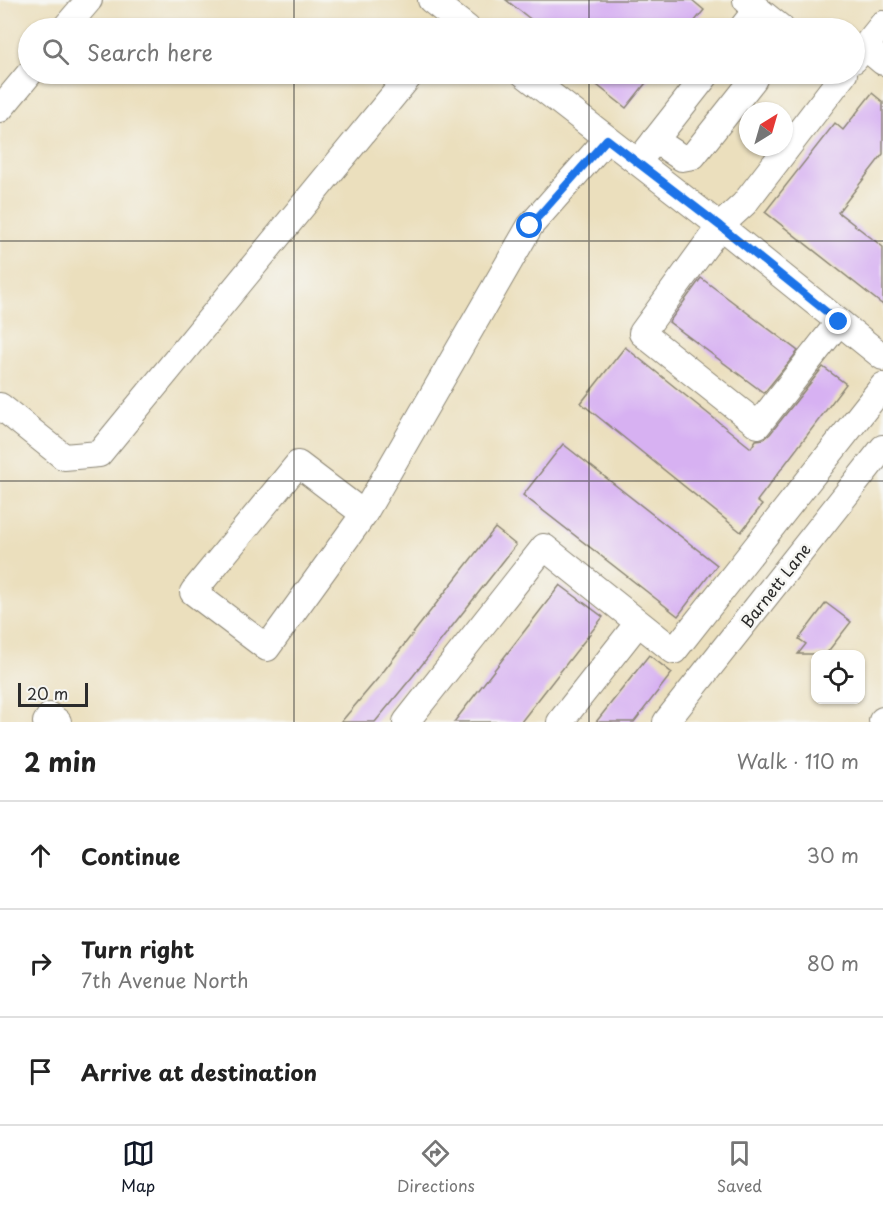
<!DOCTYPE html>
<meta charset="utf-8">
<style>
:root{--surface:#fff;--page:#f2f2f2;--text:#222;--muted:#767676;--line:#e0e0e0;--accent:#111827}
body{margin:0;font-family:"Playpen Sans",sans-serif;background:var(--page);color:var(--text)}
.controls{position:absolute;right:18px;bottom:18px;display:grid;overflow:hidden;border-radius:12px;box-shadow:0 2px 4px #0004}
.controls button{width:54px;height:54px;display:grid;place-items:center;padding:0;border:0;border-bottom:2px solid var(--line);background:var(--surface);color:var(--text);font:30px sans-serif}
.compass{position:absolute;left:739px;top:102px;width:54px;height:54px;border-radius:50%;background:var(--surface);box-shadow:0 2px 4px #0004;rotate:37deg}
.scale{position:absolute;left:18px;bottom:15px;width:70px;box-sizing:border-box;padding-left:6px;border:3px solid #2b2b2b;border-top:0;font-size:16px;line-height:21px;white-space:nowrap;color:#2b2b2b;-webkit-text-stroke:4px #f6f6f2;paint-order:stroke}
.stop{position:absolute;width:18px;height:18px;margin:-14px;border:4px solid #1a73e8;border-radius:50%;background:#fff}
.stop.end{background:#1a73e8;border-color:#fff;box-shadow:0 2px 6px #0008}
.list{margin:0;padding:0;list-style:none}
h2{display:flex;justify-content:space-between;align-items:center;height:78px;margin:0;padding:0 24px;font-size:26px}
h2 small{font-size:20px;font-weight:400;color:var(--muted)}
.list li{display:grid;grid-template-columns:39px 1fr auto;gap:18px;align-items:center;box-sizing:border-box;height:108px;padding:0 24px;border-top:2px solid var(--line)}
.list b{display:block;font-size:22px;white-space:nowrap}
.list p{margin:0;font-size:20px;white-space:nowrap;color:var(--muted)}
.list em{font-size:20px;font-style:normal;color:var(--muted)}
.icon{flex:none;width:33px;height:33px;fill:none;stroke:currentColor;stroke-width:2;stroke-linecap:round;stroke-linejoin:round}
.map{position:relative;flex:none;width:883px;height:722px;overflow:hidden}
.search{position:absolute;background:var(--surface);box-shadow:0 2px 4px #0004;left:18px;right:18px;top:18px;height:66px;display:flex;align-items:center;gap:15px;box-sizing:border-box;padding:0 21px;border-radius:33px;color:var(--muted);font-size:22px}
.sheet{height:402px;background:var(--surface)}
nav{display:flex;justify-content:space-around;align-items:center;box-sizing:border-box;height:84px;border-top:2px solid var(--line);background:var(--surface);font-size:16px;color:var(--muted)}
nav a{display:grid;justify-items:center;gap:3px}
nav .on{color:var(--accent)}
.map>svg:first-child{display:block}
.building{fill:#d7b1f2}
.lines{fill:none;stroke-linecap:round;stroke-linejoin:round}
.minor-casing{stroke:#8b8574;stroke-width:28}
.minor{stroke:#fff;stroke-width:26}
.route{stroke:#1a73e8;stroke-width:8}
.grid{fill:none;stroke:#2b2b2b;stroke-width:1.5;stroke-opacity:0.55}
.labels{text-anchor:middle;dominant-baseline:central;stroke-width:5;stroke-linejoin:round;paint-order:stroke}
.street-label{font-size:16px;fill:#2b2b2b;stroke:#f6f6f2}
</style>
<div class="map">
<svg width="883" height="722" viewBox="0 0 883 722">
<rect width="100%" height="100%" fill="#f6f6f2"/>
<filter id="ink" filterUnits="userSpaceOnUse"><feTurbulence type="fractalNoise" baseFrequency=".0167" numOctaves="2"/><feDisplacementMap in="SourceGraphic" scale="12" xChannelSelector="R" yChannelSelector="G"/><feConvolveMatrix kernelMatrix="1 2 1 2 8 2 1 2 1" color-interpolation-filters="sRGB"/></filter>
<filter id="wash" filterUnits="userSpaceOnUse"><feTurbulence type="fractalNoise" baseFrequency=".008" numOctaves="4" result="noise"/><feDisplacementMap in="SourceGraphic" scale="24" xChannelSelector="R" yChannelSelector="G"/><feGaussianBlur stdDeviation="1.35" result="paint"/><feColorMatrix in="noise" values="0 0 0 0 0 0 0 0 0 0 0 0 0 0 0 0 0 1.4 0 .05"/><feComposite in="paint" operator="in"/></filter>
<g filter="url(#wash)">
<rect width="100%" height="100%" fill="#ebdfbd"/>
<g id="blocks">
<!-- building -->
<g class="building">
<polygon points="506,0 692,0 704,10 689,28 542,28"/>
<polygon points="583,74 653,74 626,108"/>
<polygon points="872,93 883,102 883,154 838,212 883,247 883,305 765,212 835,123 843,130"/>
<polygon points="701,278 798,351 764,393 669,322"/>
<polygon points="625,347 751,448 756,440 764,439 770,434 823,367 846,384 757,501 762,505 741,532 581,403"/>
<polygon points="563,444 717,565 678,616 523,495"/>
<polygon points="495,528 516,545 413,676 375,722 341,722 379,677"/>
<polygon points="560,585 603,617 521,722 454,722"/>
<polygon points="826,603 851,622 826,654 798,654 806,644 799,639"/>
<polygon points="649,655 672,673 634,722 596,722"/>
</g>
</g>
</g>
<g filter="url(#ink)">
<use href="#blocks" fill-opacity="0" stroke="#8b8574" stroke-width="1.5"/>
<g class="lines">
<!-- minor casing -->
<g class="minor-casing">
<g id="minor">
<polyline points="431,0 467,28"/>
<polyline points="746,0 781,28"/>
<polyline points="65,28 89,0"/>
<polyline points="742,28 757,9"/>
<polyline points="865,47 883,62"/>
<polyline points="854,60 883,24"/>
<polyline points="524,74 720,226 883,357"/>
<polyline points="0,109 29,74"/>
<polyline points="655,140 682,158 693,156 754,79 747,74"/>
<polyline points="645,153 707,74"/>
<polyline points="839,322 758,425 642,333 720,226 744,204 844,74"/>
<polyline points="0,406 64,457 99,454 411,74"/>
<polyline points="364,514 298,464 193,592 267,648 364,514 530,226 607,139"/>
<polyline points="882,721 883,720"/>
<polyline points="46,722 50,716 58,722"/>
<polyline points="406,722 544,547 674,651 883,386"/>
<polyline points="560,722 638,623"/>
<polyline points="666,722 883,448"/>
</g>
</g>
<!-- minor -->
<use href="#minor" class="minor"/>
</g>
</g>
<g class="lines" filter="url(#ink)">
<!-- route -->
<polyline class="route" points="530,226 607,139 720,226 839,322"/>
</g>
<!-- grid -->
<path class="grid" d="M294,0V28M589,0V28M294,74V722M589,74V722M0,241H883M0,481H883"/>
<g class="labels">
<!-- street labels -->
<g class="street-label">
<text transform="translate(775 585) rotate(-52)">Barnett Lane</text>
</g>
</g>
</svg>
<div class="controls">
<button><svg class="icon" aria-label="locate" viewBox="0 0 24 24"><circle cx="12" cy="12" r="6"/><path d="M12 2v4M12 18v4M2 12h4M18 12h4"/></svg></button>
</div>
<svg class="compass" viewBox="-18 -18 36 36"><path d="M0-13l5 13h-10z" fill="#e53935"/><path d="M0 13l5-13h-10z" fill="#767676"/></svg>
<div class="scale">20 m</div>
<div class="stop" style="left:530px;top:226px"></div>
<div class="stop end" style="left:839px;top:322px"></div>
<div class="search"><svg class="icon" aria-label="search" viewBox="0 0 24 24"><circle cx="10" cy="10" r="6"/><path d="M15 15l6 6"/></svg>Search here</div>
</div>
<section class="sheet">
<h2>2 min<small>Walk · 110 m</small></h2>
<ul class="list">
<li><svg class="icon" aria-label="ahead" viewBox="0 0 24 24"><path d="M12 20V5M6 11l6-6 6 6"/></svg><div><b>Continue</b></div><em>30 m</em></li>
<li><svg class="icon" aria-label="right" viewBox="0 0 24 24"><path d="M7 20v-9h11M14 6l5 5-5 5"/></svg><div><b>Turn right</b><p>7th Avenue North</p></div><em>80 m</em></li>
<li><svg class="icon" aria-label="arrive" viewBox="0 0 24 24"><path d="M6 21V4h12l-3 4 3 4H6"/></svg><div><b>Arrive at destination</b></div></li>
</ul>
</section>
<nav>
<a class="on"><svg class="icon" aria-label="map" viewBox="0 0 24 24"><path d="M3 6l6-2 6 2 6-2v14l-6 2-6-2-6 2zM9 4v14M15 6v14"/></svg>Map</a>
<a><svg class="icon" aria-label="directions" viewBox="0 0 24 24"><path d="M12 3l9 9-9 9-9-9zM9 14v-3h6M13 9l2 2-2 2"/></svg>Directions</a>
<a><svg class="icon" aria-label="saved" viewBox="0 0 24 24"><path d="M7 4h10v16l-5-4-5 4z"/></svg>Saved</a>
</nav>
